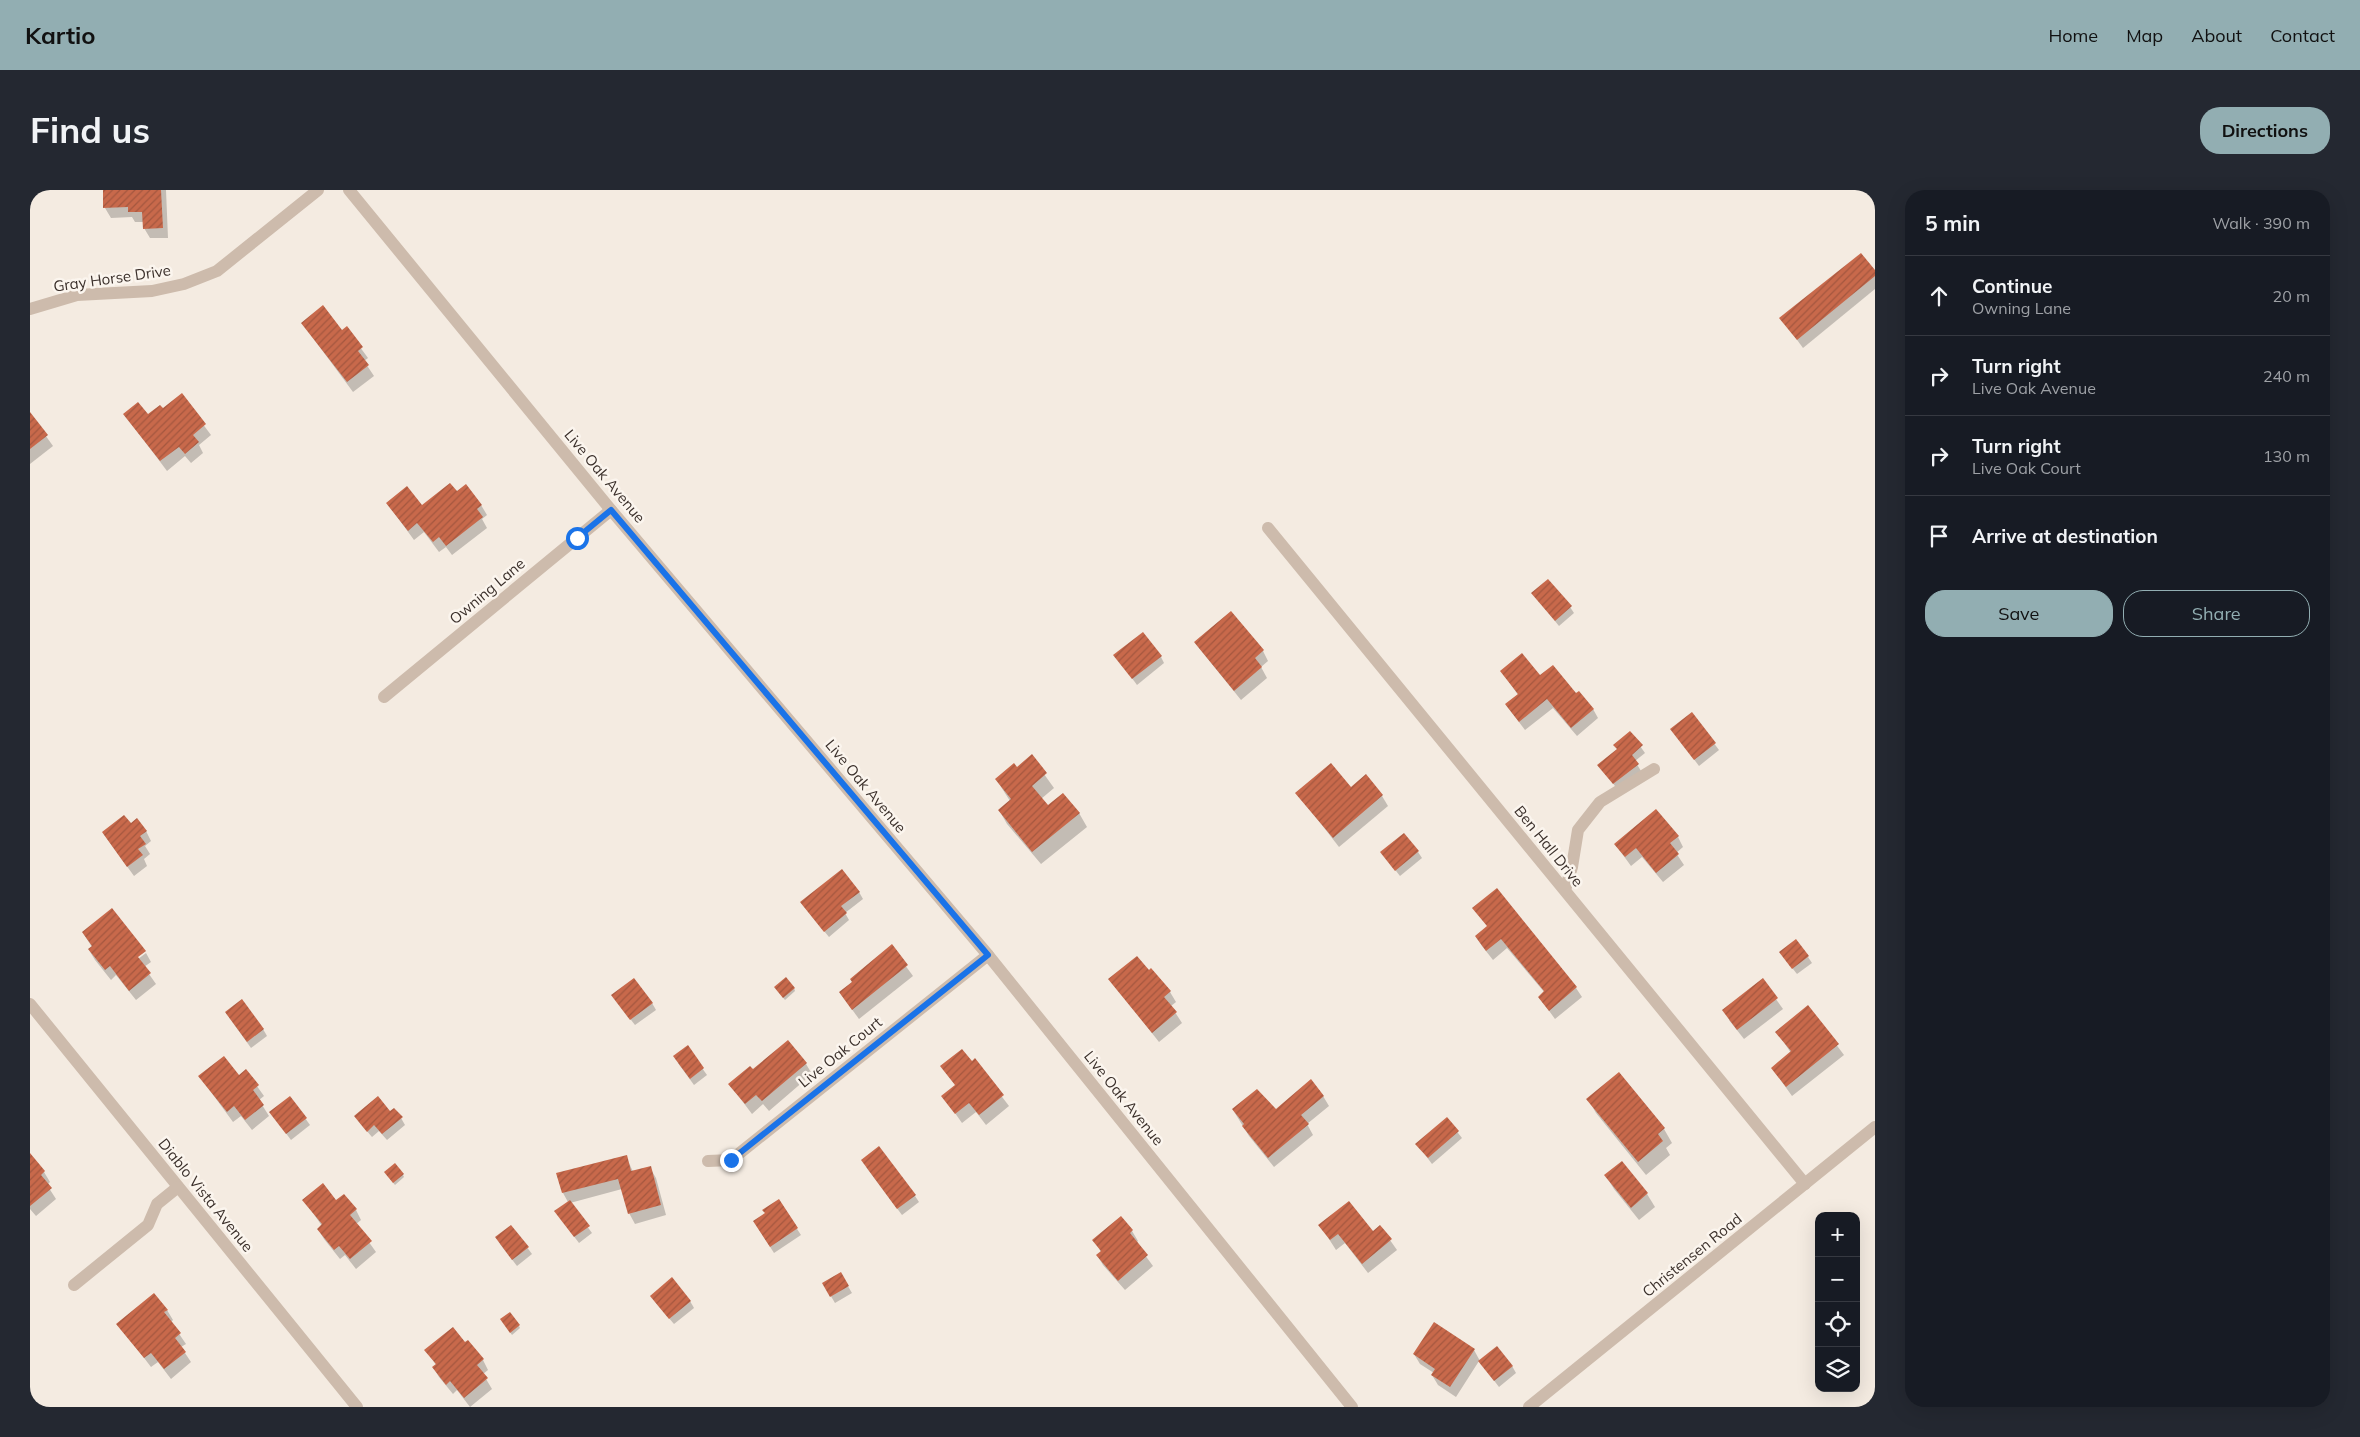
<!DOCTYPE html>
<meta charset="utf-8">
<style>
:root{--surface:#171b24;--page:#242831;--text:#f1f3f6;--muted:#9ea1a6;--line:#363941;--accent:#92aeb2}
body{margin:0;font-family:Mulish,sans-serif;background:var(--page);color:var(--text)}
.controls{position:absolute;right:15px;bottom:15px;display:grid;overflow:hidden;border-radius:10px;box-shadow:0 5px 20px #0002}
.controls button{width:45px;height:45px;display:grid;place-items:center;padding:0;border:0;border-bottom:1px solid var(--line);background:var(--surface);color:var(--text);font:25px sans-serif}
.stop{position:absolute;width:15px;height:15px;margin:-11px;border:4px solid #1a73e8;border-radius:50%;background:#fff}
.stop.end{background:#1a73e8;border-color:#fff;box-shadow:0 1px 5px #0008}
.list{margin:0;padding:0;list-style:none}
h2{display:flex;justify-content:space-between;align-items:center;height:65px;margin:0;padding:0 20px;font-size:21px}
h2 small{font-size:16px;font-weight:400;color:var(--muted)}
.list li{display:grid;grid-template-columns:32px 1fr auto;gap:15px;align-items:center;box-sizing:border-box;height:80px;padding:0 20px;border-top:1px solid var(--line)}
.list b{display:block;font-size:19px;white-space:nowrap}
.list p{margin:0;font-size:16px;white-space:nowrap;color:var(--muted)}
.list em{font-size:16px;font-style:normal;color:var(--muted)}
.actions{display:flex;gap:10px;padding:15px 20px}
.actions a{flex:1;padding:11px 0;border:1px solid var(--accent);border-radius:20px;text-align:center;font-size:18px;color:var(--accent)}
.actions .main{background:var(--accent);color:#111}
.icon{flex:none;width:28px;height:28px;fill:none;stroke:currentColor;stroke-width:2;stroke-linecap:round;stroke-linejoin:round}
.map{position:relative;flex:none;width:1845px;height:1217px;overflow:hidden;border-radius:20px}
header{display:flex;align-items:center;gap:30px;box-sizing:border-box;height:70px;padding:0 25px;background:var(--accent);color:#111}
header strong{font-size:24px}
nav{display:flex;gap:28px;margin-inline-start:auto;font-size:18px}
.intro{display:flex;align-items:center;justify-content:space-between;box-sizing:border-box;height:120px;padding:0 30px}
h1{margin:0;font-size:35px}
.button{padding:12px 22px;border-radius:20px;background:var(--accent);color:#111;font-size:18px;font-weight:700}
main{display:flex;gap:30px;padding:0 30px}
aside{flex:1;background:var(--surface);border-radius:20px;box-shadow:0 5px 20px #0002}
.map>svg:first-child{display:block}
.shadow{fill:#0003}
.building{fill:url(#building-hatch)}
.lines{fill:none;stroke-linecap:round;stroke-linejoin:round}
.minor{stroke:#cdbbac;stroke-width:12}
.route{stroke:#1a73e8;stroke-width:6}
.labels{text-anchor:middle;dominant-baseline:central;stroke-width:5;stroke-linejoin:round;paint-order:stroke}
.street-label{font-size:15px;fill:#3b302b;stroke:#fbf5ee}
</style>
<header>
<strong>Kartio</strong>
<nav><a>Home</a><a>Map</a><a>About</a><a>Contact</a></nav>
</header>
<div class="intro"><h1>Find us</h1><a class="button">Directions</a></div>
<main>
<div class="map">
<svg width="1845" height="1217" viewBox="0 0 1845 1217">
<defs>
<pattern id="building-hatch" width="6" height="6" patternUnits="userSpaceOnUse" patternTransform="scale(1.25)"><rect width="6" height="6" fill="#c8694b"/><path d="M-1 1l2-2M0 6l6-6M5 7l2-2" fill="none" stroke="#a4573f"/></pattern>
</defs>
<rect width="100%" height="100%" fill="#f4ebe1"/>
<!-- shadow -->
<g class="shadow">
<polygon points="74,0 136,0 138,48 120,48 114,38 114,32 105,32 102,27 81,28 75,18"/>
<polygon points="1845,83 1845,99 1773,158 1751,128"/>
<polygon points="272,133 311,142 316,138 338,168 334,171 344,186 323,202"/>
<polygon points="151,205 181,245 169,255 173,263 161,273 155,266 137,281 95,225 118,226 132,220"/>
<polygon points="0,224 23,256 0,274"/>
<polygon points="426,303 451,315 457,325 452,329 457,338 422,365 416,357 409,362 394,342 384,350 357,313 392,317"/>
<polygon points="1503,404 1540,417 1544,423 1529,436"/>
<polygon points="1165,453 1233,461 1238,471 1231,477 1237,488 1211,510"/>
<polygon points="1085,465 1131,467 1134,473 1107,495"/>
<polygon points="1472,481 1510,487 1546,505 1563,519 1568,528 1547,546 1523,518 1495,540 1476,515 1488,505"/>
<polygon points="1662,524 1689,560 1669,576 1642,540"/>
<polygon points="1600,542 1615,563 1605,571 1611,581 1588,600 1569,575 1588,560"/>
<polygon points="1001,566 1024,598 1011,609 1018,617 1049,623 1057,637 1011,674 977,634 969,620 980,611 966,589 987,578"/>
<polygon points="1321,599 1352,606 1358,616 1309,657 1267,603"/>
<polygon points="100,635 116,641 121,651 115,656 120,664 114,669 117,676 104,686 73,643"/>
<polygon points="1648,647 1653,657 1646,663 1654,675 1633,692 1612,667 1601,676 1585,654"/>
<polygon points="1388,662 1392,668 1370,686 1352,663"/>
<polygon points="829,702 833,709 815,723 819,730 799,747 771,713"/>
<polygon points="1444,718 1546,798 1552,807 1525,829 1509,807 1515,803 1477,758 1463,770 1452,756 1446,747 1458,737"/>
<polygon points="53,743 104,772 116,763 121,772 114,777 126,794 106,810 86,785 81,790 65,770 59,760 62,757"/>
<polygon points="861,756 883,786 829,829 810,803"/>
<polygon points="1778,767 1782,773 1767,784 1755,769"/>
<polygon points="1121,780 1140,802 1146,812 1141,816 1152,833 1129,852 1080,790"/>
<polygon points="1732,790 1753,819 1714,849 1699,830"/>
<polygon points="764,798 765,801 755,810 747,800"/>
<polygon points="587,812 622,813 626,820 605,835"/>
<polygon points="1778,817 1814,865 1762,906 1742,878 1761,863 1747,842"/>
<polygon points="196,823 233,839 237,846 221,858"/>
<polygon points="657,857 677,885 664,895 648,873"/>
<polygon points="944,870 979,916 956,935 946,922 932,933 913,906 926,896 912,876 941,873"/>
<polygon points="776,874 782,884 739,921 733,914 722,924 700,895 723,881"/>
<polygon points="216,881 234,906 229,910 239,926 222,940 211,926 203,932 170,887 209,887"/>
<polygon points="1589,884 1634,939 1642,953 1636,958 1640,965 1616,985 1566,923 1558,909"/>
<polygon points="1293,906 1299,916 1277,934 1283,945 1244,977 1219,946 1203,920 1246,920"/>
<polygon points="260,907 280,935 261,950 240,922"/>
<polygon points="371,928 375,935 357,950 349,941 342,947 329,932"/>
<polygon points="1417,929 1432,948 1402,974 1387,954"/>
<polygon points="0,965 14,982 20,992 17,995 26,1009 6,1026 0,1019"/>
<polygon points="596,966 603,982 620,978 626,988 636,1025 605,1034 599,1023 592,999 540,1013 562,1043 549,1053 530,1028 538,1012 533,1003 528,984"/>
<polygon points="1592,973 1617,1004 1625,1017 1609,1030 1584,999 1576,986"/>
<polygon points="836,977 885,1006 889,1012 872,1025"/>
<polygon points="357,985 373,985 374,987 365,995"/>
<polygon points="274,1010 306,1012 326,1020 331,1030 326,1034 346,1062 326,1079 315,1065 310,1069 294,1049 288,1039 292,1036"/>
<polygon points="748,1010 771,1045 744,1063 728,1038 736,1024"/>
<polygon points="1290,1035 1343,1042 1350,1036 1367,1060 1338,1083 1315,1053 1306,1060"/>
<polygon points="481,1036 502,1064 487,1076 470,1054"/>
<polygon points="1102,1041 1108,1051 1106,1053 1123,1076 1095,1100 1073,1075 1067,1065 1071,1062 1064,1050"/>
<polygon points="810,1083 822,1103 805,1113 793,1093"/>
<polygon points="660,1111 664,1118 644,1134 625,1112"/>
<polygon points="137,1120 143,1130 141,1132 156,1154 151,1157 161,1172 141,1189 128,1172 121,1177 88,1134"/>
<polygon points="473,1132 489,1136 490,1138 482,1145"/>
<polygon points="435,1154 453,1170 458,1180 453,1184 462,1199 440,1217 427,1200 423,1204 409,1187 403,1177 406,1175 396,1160"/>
<polygon points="1444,1160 1450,1171 1482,1176 1486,1183 1469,1197 1449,1171 1426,1207 1408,1195 1402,1185 1404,1183 1390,1174 1384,1164"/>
</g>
<!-- building -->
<g class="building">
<polygon points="73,0 131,0 133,38 113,39 112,22 98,22 98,17 73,18"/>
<polygon points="1831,63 1845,80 1845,86 1767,150 1749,128"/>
<polygon points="293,115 312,140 317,136 333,157 328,161 339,175 317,192 271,133"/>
<polygon points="152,203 176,234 163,245 169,252 155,264 149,257 130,271 93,224 108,212 118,224 130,215 133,218"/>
<polygon points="0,222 18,245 0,259"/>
<polygon points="420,293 427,301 436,294 452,315 447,319 453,327 416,356 409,347 403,352 387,333 378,341 356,313 377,296 392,315"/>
<polygon points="1518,389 1542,416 1525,431 1501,403"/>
<polygon points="1201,421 1234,460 1225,468 1232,477 1204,501 1164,452"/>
<polygon points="1113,442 1132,466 1102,489 1083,465"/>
<polygon points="1492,463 1510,485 1523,475 1546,503 1549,501 1564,519 1541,538 1517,509 1489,532 1475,514 1488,504 1470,481"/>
<polygon points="1662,522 1686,553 1664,570 1640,539"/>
<polygon points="1600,541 1613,555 1602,565 1609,574 1583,594 1567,575 1587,559 1583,555"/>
<polygon points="1002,564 1017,583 1002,596 1018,615 1033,603 1050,623 1002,662 968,620 981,609 965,589 984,573 987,577"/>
<polygon points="1301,573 1321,597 1336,584 1353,605 1303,648 1265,603"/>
<polygon points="1626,619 1649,646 1640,653 1649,664 1626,683 1606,658 1595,667 1584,654"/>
<polygon points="94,625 101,633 107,628 117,641 110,646 116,654 108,659 113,665 97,677 72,642"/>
<polygon points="1374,643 1389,661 1365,681 1350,662"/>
<polygon points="812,679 830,702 811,716 817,723 794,742 770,712"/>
<polygon points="1467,698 1547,797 1519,821 1508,807 1514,801 1471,749 1456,761 1445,746 1457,736 1442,718"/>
<polygon points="82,718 116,761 108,767 121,783 99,801 80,776 75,780 58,759 62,756 52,742"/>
<polygon points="1766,749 1779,766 1762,779 1749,762"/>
<polygon points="862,754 878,775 822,820 809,802 822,792 820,789"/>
<polygon points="1107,766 1119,780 1121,778 1141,801 1134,807 1147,822 1122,843 1078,789"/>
<polygon points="756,787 765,798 753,808 744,797"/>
<polygon points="604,788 623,813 600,830 581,805"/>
<polygon points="1733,788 1748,808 1707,840 1692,820"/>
<polygon points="212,809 234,839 217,852 195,822"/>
<polygon points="1778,815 1809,854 1756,897 1741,878 1761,861 1745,842"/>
<polygon points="758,850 777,873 732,911 726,905 715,914 698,894 720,876 723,879"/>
<polygon points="658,855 674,878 660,889 643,866"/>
<polygon points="932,859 942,871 945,868 974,905 949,925 939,913 925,924 911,906 925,895 910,876"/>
<polygon points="194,866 209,885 216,879 229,895 223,900 234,915 215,930 204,916 197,922 168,886"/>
<polygon points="1589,882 1635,938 1628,944 1633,951 1608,972 1556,909"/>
<polygon points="1281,889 1294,906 1271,925 1279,934 1238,968 1212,936 1214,934 1202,919 1227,899 1246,919"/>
<polygon points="260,906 277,928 256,944 239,922"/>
<polygon points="348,906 360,921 364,918 373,927 352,944 344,935 337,942 324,926"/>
<polygon points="1417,927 1429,941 1398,968 1385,954"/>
<polygon points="849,956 886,1005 867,1019 831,970"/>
<polygon points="0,963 15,981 11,985 22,998 0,1016"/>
<polygon points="597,965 601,981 621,976 631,1015 598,1024 588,989 532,1003 526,983"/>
<polygon points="1592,971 1618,1003 1601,1018 1574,985"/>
<polygon points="365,973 374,984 363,993 354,982"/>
<polygon points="293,993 306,1010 314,1004 327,1019 320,1025 342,1051 320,1069 309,1056 304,1060 287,1039 292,1034 272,1010"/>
<polygon points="749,1009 768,1038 740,1057 723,1031 735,1023 732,1020"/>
<polygon points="540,1010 560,1036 544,1047 524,1021"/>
<polygon points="1319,1011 1343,1041 1350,1035 1362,1049 1332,1074 1308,1044 1300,1050 1288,1035"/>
<polygon points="1091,1026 1103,1040 1100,1043 1118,1065 1088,1091 1066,1065 1071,1061 1062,1050"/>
<polygon points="481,1035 499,1057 482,1070 465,1047"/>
<polygon points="811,1082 819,1096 800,1107 792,1093"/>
<polygon points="642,1087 661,1111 639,1129 620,1106"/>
<polygon points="124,1103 138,1120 134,1122 151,1143 145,1148 156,1162 134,1179 121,1163 114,1168 86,1134"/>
<polygon points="480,1122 490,1135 480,1143 470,1129"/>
<polygon points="1404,1132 1445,1159 1420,1197 1401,1185 1405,1179 1383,1164"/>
<polygon points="423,1137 435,1152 438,1150 454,1169 447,1175 458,1188 434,1208 420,1191 416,1195 402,1177 406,1174 394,1160"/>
<polygon points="1467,1156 1483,1176 1464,1191 1448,1171"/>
</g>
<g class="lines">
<!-- minor -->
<g class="minor">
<polyline points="319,0 581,320 958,765 1322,1217"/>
<polyline points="0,119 47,105 122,101 154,94 187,81 288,0"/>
<polyline points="1238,338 1775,994"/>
<polyline points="354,507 581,320"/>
<polyline points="1535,700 1542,677 1548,640 1570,612 1624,579"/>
<polyline points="0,814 327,1217"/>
<polyline points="678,971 701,970 958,765"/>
<polyline points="44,1095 118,1035 127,1014 148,997"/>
<polyline points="1499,1217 1845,937"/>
</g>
</g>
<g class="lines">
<!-- route -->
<polyline class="route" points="547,348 581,320 958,765 701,970"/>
</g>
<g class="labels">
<!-- street labels -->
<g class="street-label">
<text transform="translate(82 88) rotate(-8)">Gray Horse Drive</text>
<text transform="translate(575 286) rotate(50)">Live Oak Avenue</text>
<text transform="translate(457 401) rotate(-40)">Owning Lane</text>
<text transform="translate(836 596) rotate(50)">Live Oak Avenue</text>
<text transform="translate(1519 656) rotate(51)">Ben Hall Drive</text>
<text transform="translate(810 862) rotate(-39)">Live Oak Court</text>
<text transform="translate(1094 908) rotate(51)">Live Oak Avenue</text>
<text transform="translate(176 1005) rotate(51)">Diablo Vista Avenue</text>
<text transform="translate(1662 1065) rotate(-39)">Christensen Road</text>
</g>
</g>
</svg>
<div class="controls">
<button>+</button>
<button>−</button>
<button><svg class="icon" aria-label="locate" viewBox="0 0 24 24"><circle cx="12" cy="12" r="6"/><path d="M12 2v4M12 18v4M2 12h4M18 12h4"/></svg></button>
<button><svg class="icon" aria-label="layers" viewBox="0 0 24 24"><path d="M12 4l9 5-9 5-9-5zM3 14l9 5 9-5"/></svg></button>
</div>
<div class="stop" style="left:547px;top:348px"></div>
<div class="stop end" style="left:701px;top:970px"></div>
</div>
<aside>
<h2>5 min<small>Walk · 390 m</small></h2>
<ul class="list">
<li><svg class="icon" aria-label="ahead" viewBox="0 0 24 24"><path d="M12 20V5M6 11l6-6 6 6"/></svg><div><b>Continue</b><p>Owning Lane</p></div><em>20 m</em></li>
<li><svg class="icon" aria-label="right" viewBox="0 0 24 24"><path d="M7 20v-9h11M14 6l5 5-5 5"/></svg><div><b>Turn right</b><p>Live Oak Avenue</p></div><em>240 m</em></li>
<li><svg class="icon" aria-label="right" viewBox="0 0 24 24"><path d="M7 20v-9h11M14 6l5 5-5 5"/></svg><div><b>Turn right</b><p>Live Oak Court</p></div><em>130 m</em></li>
<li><svg class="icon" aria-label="arrive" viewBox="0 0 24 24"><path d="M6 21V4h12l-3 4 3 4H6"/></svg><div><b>Arrive at destination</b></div></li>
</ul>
<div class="actions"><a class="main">Save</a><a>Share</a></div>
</aside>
</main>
